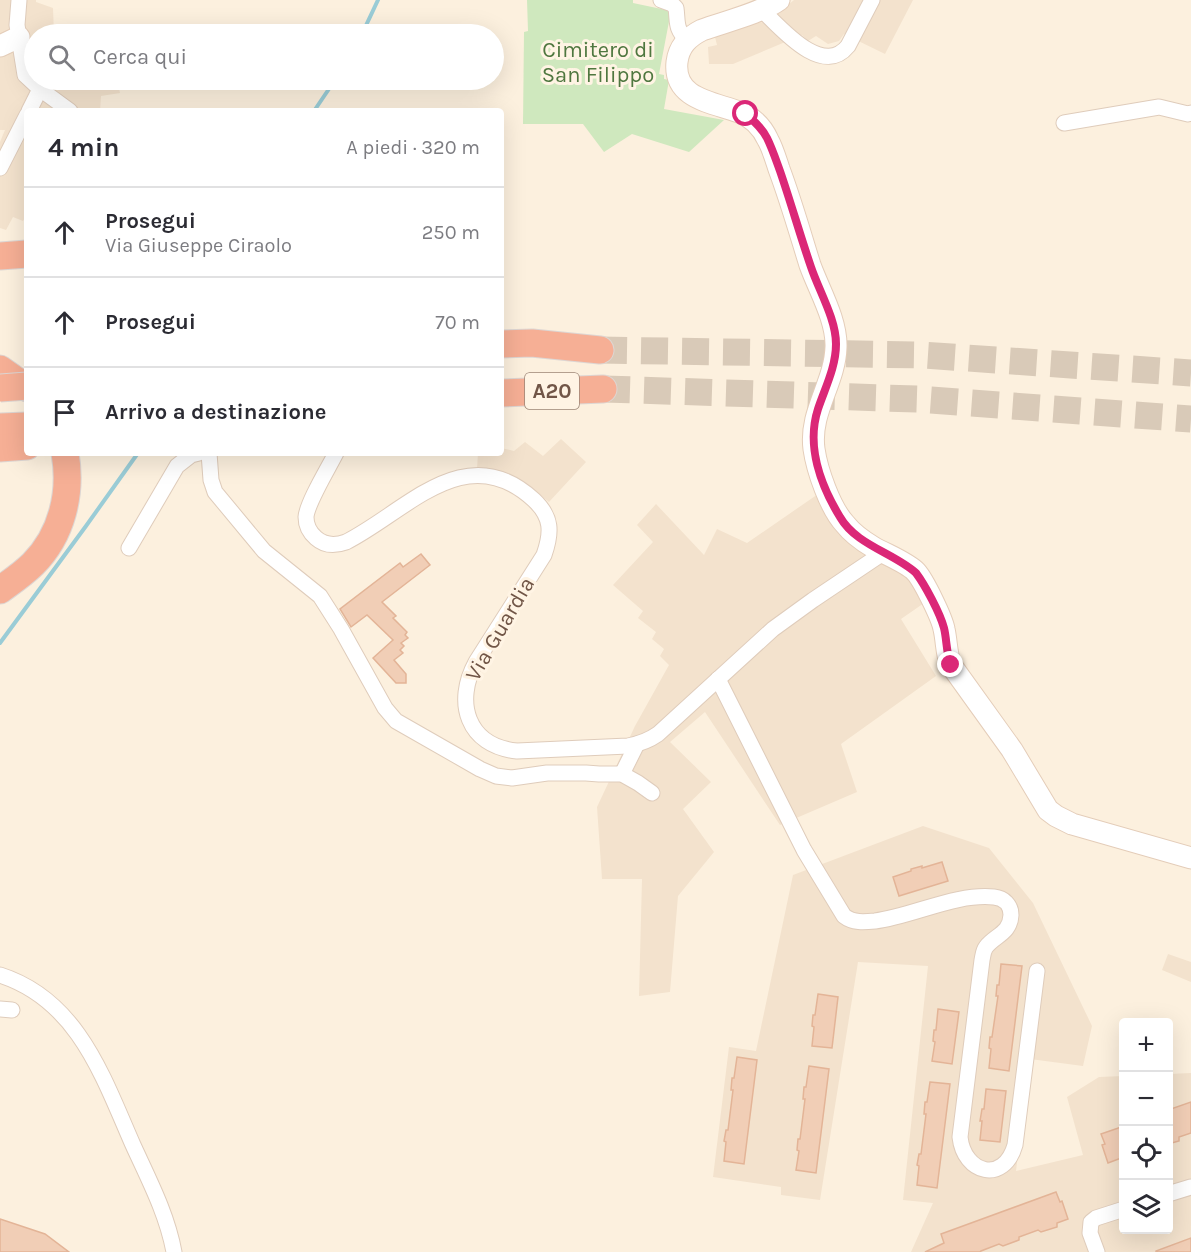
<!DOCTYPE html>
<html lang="it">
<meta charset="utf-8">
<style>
:root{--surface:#fff;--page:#f2f2f3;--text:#2b2b33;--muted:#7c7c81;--line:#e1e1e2}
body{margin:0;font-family:Karla,sans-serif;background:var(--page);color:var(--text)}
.controls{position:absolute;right:18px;bottom:18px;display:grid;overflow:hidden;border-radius:6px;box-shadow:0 6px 24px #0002}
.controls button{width:54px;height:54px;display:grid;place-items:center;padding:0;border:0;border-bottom:2px solid var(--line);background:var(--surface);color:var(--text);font:30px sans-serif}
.stop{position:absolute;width:18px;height:18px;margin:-14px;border:4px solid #db2777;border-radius:50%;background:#fff}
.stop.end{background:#db2777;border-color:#fff;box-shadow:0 2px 6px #0008}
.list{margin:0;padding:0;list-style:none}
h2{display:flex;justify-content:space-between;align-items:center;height:78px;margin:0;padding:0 24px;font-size:26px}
h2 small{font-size:20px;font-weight:400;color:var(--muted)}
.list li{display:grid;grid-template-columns:39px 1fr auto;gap:18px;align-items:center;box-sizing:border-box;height:90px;padding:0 24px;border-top:2px solid var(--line)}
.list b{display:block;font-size:22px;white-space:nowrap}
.list p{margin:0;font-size:20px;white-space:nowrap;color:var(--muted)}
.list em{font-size:20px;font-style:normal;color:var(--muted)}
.icon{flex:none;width:33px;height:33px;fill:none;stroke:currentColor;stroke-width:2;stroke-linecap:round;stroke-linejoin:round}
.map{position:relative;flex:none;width:1191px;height:1252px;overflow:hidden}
.search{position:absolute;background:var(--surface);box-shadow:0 6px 24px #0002;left:24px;top:24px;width:480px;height:66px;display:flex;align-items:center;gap:15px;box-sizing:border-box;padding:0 21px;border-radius:33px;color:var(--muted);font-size:22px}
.panel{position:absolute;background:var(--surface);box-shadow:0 6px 24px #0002;left:24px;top:108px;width:480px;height:348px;border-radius:6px}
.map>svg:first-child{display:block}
.residential{fill:#f3e2cd}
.green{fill:#cfe8be}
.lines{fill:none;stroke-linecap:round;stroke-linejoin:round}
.stream{stroke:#9accd6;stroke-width:4}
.building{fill:#f1ceb6;stroke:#e3b497;stroke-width:1.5}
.highway-tunnel{stroke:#d9cab8;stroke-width:27;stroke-dasharray:27 14;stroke-linecap:butt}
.street-casing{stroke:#dfccbb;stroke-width:17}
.secondary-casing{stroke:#e4cdb9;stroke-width:23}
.highway-casing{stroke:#ddd6d3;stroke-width:29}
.street{stroke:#fff;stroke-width:15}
.secondary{stroke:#fff;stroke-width:21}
.highway{stroke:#f6af95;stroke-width:27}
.highway-bridge-casing{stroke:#ddd6d3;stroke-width:29;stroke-linecap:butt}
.highway-bridge{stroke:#f6af95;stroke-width:27}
.route{stroke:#db2777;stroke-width:8}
.labels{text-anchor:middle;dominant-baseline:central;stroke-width:6;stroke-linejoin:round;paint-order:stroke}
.shield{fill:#fff4e4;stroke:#9c8576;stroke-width:1.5}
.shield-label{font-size:21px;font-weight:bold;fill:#715647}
.park-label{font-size:22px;fill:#4f773f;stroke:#fff4e4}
.street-label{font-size:22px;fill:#715647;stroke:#fff4e4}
</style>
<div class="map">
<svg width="1191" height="1252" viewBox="0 0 1191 1252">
<rect width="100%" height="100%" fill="#fcf0de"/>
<!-- residential -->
<g class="residential">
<polygon points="0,0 36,0 36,2 53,8 54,34 34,34 34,80 117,80 120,93 101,96 100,111 27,111 27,214 23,221 13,217 6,230 0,228 0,142 5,130 0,130"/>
<polygon points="794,0 913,0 885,54 844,34 839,41 828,44 816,36 808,41 802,35 733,64 709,64 708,47 717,45 714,33 740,24 767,22"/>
<polygon points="561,439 586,462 549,502 524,482 498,471 477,469 478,453 501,453 501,448 514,451 525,442 543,456"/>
<polygon points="821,492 837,524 884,565 903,572 927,601 901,619 936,676 841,744 857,792 780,825 705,712 670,742 711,782 683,809 714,852 678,896 670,992 639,996 642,879 602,879 597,807 635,726 669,665 660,656 664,649 652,639 656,632 638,618 643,611 613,585 653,542 637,525 656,504 704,555 717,529 747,543"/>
<polygon points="923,826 989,848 1033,903 1092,1026 1083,1066 1030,1059 1016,1171 1083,1155 1067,1097 1099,1077 1123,1076 1124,1230 1168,1230 1169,1074 1191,1073 1191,1252 911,1252 933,1203 903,1200 928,966 858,962 820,1200 781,1195 781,1187 713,1177 729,1047 756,1051 793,875"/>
<polygon points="1168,954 1191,962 1191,982 1162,970"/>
</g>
<!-- green -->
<polygon class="green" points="527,0 633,0 633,3 671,11 659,74 664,75 664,79 669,80 664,109 724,120 689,152 632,134 604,152 583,124 523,124 524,32 528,31"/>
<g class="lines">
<!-- stream -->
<g class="stream">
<polyline points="362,34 378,0"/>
<polyline points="314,111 335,80"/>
<polyline points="0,643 86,526 138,453"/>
</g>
</g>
<!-- building -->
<g class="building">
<polygon points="421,554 430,565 382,602 396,616 393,618 407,632 405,635 408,638 401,643 404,646 400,650 403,653 394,660 406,674 406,683 396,683 373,658 393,640 367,615 351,627 340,609 400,563 403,567"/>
<polygon points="942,862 948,881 899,896 893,877 911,871 911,869 922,866 922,868"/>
<polygon points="1001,964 1022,966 1009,1071 989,1068 991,1049 989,1048 990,1037 992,1037 998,996 996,996 997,985 999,985"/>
<polygon points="818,994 838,997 832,1048 812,1046 814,1027 812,1026 813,1015 815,1015"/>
<polygon points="938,1009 959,1012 952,1064 932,1061 935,1042 933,1041 934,1030 936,1030"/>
<polygon points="737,1057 757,1060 744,1164 724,1161 726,1142 724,1141 726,1130 728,1130 733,1090 731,1090 732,1078 734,1078"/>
<polygon points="809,1066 829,1069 816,1173 796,1170 799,1151 797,1150 798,1139 800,1139 805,1099 803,1099 804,1087 806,1087"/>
<polygon points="930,1082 950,1084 937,1188 917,1185 919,1166 917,1165 919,1154 921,1154 926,1114 924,1114 925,1102 927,1102"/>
<polygon points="986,1089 1006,1091 1000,1142 980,1140 982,1121 980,1121 982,1109 984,1109"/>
<polygon points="1191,1102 1191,1133 1179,1137 1179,1141 1168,1144 1168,1110"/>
<polygon points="1124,1126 1124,1157 1108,1163 1102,1145 1105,1144 1101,1134"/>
<polygon points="1056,1192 1060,1202 1062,1201 1068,1219 1057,1223 1057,1227 1041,1232 1038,1230 1019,1237 1019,1240 1003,1246 999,1244 981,1251 980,1252 925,1252 944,1243 941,1234"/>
<polygon points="0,1219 45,1234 69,1252 0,1252"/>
<polygon points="1191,1238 1191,1252 1156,1252 1156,1251"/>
</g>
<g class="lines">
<!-- highway-tunnel -->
<g class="highway-tunnel">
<polyline points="600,350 922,355 1191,373"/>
<polyline points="603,389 917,399 1191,419"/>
</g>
<!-- street casing -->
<g class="street-casing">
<g id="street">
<polyline points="19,0 17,25 25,75 40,89 70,111"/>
<path d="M661,0L672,4L676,8C678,23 675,28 687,40"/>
<path d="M761,9C780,27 822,78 848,46L872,0"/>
<polyline points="29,111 40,89"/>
<polyline points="1064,123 1159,107 1188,114 1191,113"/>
<polyline points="0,168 27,115"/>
<polyline points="209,453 211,480 215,492 264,551 320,596 341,629 385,708 396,721 480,769 496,776 512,778 547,773 586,773 599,774 622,774 638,783 652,793"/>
<path d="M336,453C329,467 307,503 306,517C306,526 309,532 316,538C325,546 335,546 346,542C407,511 466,437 534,500C552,517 552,532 544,555L476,662C454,702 467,746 517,751L628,746C639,744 648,741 658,734L773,629L813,600L883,553"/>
<polyline points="129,548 177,466 191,455 199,453"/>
<path d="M718,679L804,850L844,916C853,923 864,922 875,921C913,916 956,893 994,897C1004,898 1011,905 1011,915C1010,934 995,935 986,947C983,951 983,956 982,960L960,1137C964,1174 1004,1184 1015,1145L1037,971"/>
<polyline points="622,774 637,744"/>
<path d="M0,975C78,1000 103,1077 133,1145C149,1180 167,1214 174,1252"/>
<polyline points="0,1009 12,1010"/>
<polyline points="1168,1194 1191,1187"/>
<polyline points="1097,1252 1090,1233 1091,1222 1096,1218 1124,1209"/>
</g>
</g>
<!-- secondary casing -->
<g class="secondary-casing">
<g id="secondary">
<path d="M779,0C761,13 724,22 702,30C688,37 679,46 677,62C673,99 712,102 739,112C752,117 762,127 768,140C773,149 776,160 779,169C791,201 800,233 810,265C819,290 837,320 836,347C835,383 809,412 814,449C817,470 830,508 845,524C852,533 863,541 873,547C885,554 908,563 916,572C924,581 942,618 944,629C947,642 946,654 951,665L1012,750L1048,810L1056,816L1072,824L1191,858"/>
<polyline points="0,46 19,37"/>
</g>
</g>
<!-- highway casing -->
<g class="highway-casing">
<g id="highway">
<polyline points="0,256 27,254"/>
<polyline points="501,344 532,343 600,350"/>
<polyline points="0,369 27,388"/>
<polyline points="501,393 603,389"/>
<polyline points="0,427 27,426"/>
<polyline points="0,448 27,446"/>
<path d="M0,590C11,582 23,574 33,564C62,535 72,493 65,453"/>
</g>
</g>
<!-- street -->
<use href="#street" class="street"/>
<!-- secondary -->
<use href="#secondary" class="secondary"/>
<!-- highway -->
<use href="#highway" class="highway"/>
<!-- highway-bridge casing -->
<g class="highway-bridge-casing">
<polyline id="highway-bridge" points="0,388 27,386"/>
</g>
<!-- highway-bridge -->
<use href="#highway-bridge" class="highway-bridge"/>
</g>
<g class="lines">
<!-- route -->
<path class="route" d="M746,114C754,121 762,128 767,138C772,148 776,160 780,171C791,203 800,235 811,267C819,291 836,319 836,344C836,367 825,388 818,409C806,446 821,486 840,517C856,545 894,553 916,573C925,585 940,613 944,628C947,640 946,653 951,665"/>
</g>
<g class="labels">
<!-- shield labels -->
<rect class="shield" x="525" y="373" width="54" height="36" rx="4.5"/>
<g class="shield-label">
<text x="552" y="391">A20</text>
</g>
<!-- park labels -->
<g class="park-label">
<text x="598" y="50">Cimitero di<tspan x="598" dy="25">San Filippo</tspan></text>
</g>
<!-- street labels -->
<g class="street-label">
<text transform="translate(500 629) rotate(-60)">Via Guardia</text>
</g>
</g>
</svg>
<div class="controls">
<button>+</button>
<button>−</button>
<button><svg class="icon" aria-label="locate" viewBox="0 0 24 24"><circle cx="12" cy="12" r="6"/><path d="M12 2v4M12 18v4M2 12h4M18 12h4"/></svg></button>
<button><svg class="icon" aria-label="layers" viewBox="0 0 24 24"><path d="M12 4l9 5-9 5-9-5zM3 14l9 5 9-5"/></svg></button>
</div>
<div class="stop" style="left:746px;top:114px"></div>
<div class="stop end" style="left:951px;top:665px"></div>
<div class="search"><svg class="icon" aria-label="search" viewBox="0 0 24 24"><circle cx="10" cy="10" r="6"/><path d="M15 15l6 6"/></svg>Cerca qui</div>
<section class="panel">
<h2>4 min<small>A piedi · 320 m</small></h2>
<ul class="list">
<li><svg class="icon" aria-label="ahead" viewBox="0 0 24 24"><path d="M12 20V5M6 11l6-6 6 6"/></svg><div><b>Prosegui</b><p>Via Giuseppe Ciraolo</p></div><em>250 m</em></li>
<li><svg class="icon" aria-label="ahead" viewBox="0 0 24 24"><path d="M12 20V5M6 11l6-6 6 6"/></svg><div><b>Prosegui</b></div><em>70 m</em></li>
<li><svg class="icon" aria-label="arrive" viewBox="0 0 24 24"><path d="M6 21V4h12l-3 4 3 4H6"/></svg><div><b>Arrivo a destinazione</b></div></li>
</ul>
</section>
</div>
